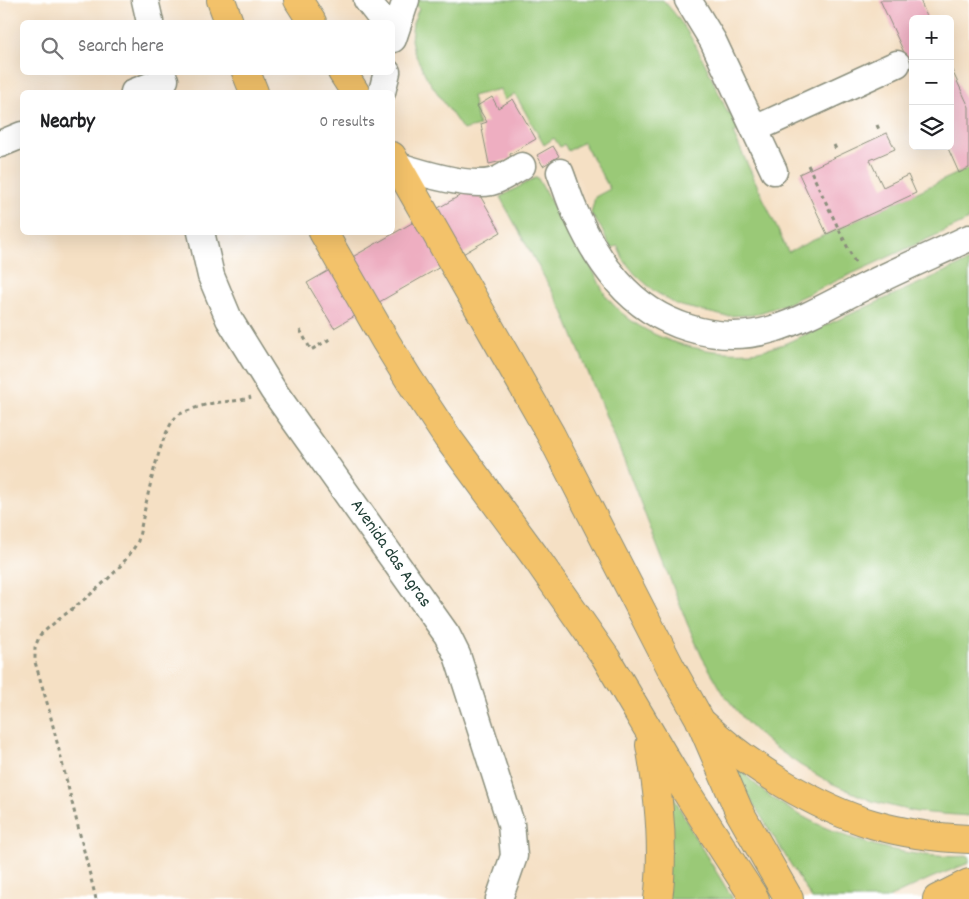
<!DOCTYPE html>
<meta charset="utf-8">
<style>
:root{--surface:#fff;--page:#f2f2f2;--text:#202124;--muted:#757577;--line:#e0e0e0}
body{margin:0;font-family:Dekko,sans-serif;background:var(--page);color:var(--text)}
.controls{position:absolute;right:15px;top:15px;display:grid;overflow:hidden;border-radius:8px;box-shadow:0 5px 20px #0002}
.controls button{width:45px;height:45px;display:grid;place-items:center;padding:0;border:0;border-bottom:1px solid var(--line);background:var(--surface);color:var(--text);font:25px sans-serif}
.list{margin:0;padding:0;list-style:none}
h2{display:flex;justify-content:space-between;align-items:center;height:65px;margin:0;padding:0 20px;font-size:21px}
h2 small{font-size:16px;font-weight:400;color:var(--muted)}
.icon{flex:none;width:28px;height:28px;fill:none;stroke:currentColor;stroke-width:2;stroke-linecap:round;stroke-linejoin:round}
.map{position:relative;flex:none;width:969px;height:899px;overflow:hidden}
.search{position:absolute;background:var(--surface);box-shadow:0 5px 20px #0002;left:20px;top:20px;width:375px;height:55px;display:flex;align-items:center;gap:12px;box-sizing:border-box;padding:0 18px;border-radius:8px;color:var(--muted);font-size:19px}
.panel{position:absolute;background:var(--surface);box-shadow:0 5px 20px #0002;left:20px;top:90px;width:375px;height:145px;border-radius:8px}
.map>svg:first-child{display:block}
.green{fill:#9ac977;stroke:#5c8356}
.building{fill:#eeaec1}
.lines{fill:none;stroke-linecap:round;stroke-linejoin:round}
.minor-casing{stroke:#8a8e7c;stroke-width:29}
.highway-casing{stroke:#8a8e7c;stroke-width:30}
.path{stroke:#8a8e7c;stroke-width:3;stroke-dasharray:4 4;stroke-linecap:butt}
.minor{stroke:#fff;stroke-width:26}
.highway{stroke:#f3c26a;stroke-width:28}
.labels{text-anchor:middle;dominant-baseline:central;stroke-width:4;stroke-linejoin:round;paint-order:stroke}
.street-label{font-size:18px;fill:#1f3d34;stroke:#fff}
</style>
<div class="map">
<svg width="969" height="899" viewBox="0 0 969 899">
<rect width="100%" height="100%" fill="#fff"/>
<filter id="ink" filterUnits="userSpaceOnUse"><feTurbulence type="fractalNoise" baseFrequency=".02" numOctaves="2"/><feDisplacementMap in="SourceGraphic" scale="10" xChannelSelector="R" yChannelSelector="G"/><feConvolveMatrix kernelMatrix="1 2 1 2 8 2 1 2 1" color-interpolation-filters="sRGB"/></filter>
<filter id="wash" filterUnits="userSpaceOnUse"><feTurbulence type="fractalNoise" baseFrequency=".0096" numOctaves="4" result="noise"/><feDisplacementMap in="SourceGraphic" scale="20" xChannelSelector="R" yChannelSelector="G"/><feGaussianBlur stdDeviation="1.12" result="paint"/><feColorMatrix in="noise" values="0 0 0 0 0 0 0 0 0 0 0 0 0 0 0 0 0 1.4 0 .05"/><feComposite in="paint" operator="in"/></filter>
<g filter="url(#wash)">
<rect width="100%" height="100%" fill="#f5e0c4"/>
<!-- green -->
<g class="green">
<path d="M412,0H663C694,33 709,73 728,113L732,112L740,130L733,133L788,252L969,168V220L786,304L753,315L724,316L677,305L654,291L635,274L623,259L618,246L611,248L601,228L591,214L595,197L610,189L583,142L568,151L564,144L560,147L554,138L544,145L515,94L504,100L500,89L472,96L479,126L463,130L427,78L414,52L411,40L413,23L419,8L411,3Z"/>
<path d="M537,177L567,230L570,231C578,245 587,259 595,274C599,282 603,293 609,300C643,340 701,355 751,352C762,351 773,347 784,344L969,261V816L917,812L895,807L872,801L831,783L800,765L769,743L748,724L725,696L702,657L687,623L627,468L563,311L500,197Z"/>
<path d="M732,762C743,772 754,784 766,793C820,834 902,861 969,856V863L931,878L886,899H812L746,792L730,763Z"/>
<polygon points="668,786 695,837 733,899 667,899"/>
</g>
<g id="blocks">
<!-- building -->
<g class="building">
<polygon points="880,0 920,0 928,19 913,19 913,72"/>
<polygon points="950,66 969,107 969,168 959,173 947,146 950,146"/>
<polygon points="492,97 498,108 513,99 536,139 510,154 511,159 489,164 481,124 487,122 477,106"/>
<polygon points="887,133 895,149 870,160 883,187 908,175 916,193 827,234 799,174"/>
<polygon points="553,146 559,156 543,166 537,155"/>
<polygon points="475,187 501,232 334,328 307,283"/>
</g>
</g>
</g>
<g filter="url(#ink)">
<use href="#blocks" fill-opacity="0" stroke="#8a8e7c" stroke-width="1"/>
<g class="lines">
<!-- minor casing -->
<g class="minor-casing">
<g id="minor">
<polyline points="145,0 150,22"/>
<polyline points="367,0 384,22"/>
<polyline points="688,0 713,41 774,171"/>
<polyline points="393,39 406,0"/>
<polyline points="134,92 165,80"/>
<polyline points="382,92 387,72"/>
<polyline points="755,129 897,64"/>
<polyline points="0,144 22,135"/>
<path d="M399,166C421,173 467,187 491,182C501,180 512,171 522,166"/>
<path d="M560,172C566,187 570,203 578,218C588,240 602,264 618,282C655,325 718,346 773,329C806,319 835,301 866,286C900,269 935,254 969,238"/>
<polyline points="201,232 211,276 229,319 273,390 447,635 457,655 511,824 514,856 499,899"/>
</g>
</g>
<!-- highway casing -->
<g class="highway-casing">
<g id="highway">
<polyline points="221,0 229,22"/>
<polyline points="298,0 312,22"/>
<polyline points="246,72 254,92"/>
<polyline points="342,72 355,92"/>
<polyline points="392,156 551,435 670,666 699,718 739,811 789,899"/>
<polyline points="323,232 386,342 410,381 447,437 534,555 606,658 671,768 755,899"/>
<path d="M705,725C729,748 756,767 784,784C846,821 897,836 969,839"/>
<path d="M650,745C659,795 665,848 658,899"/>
<polyline points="937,899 969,883"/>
</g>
</g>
<!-- path -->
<g class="path">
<polyline points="877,125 880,132"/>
<polyline points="834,145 837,151"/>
<polyline points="808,165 856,265"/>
<polyline points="300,330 311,350 330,339"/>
<path d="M96,899L48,706L35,662V647L40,635C74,605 116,581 138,541C144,516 159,425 180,414C191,409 208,403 221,402C231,401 241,401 251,397"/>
</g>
<!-- minor -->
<use href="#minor" class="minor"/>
<!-- highway -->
<use href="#highway" class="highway"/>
</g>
</g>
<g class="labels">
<!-- street labels -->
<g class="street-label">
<text transform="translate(390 554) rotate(55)">Avenida das Agras</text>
</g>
</g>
</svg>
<div class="controls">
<button>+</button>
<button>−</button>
<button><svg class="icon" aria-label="layers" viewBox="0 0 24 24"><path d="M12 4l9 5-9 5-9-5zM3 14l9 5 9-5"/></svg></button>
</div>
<div class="search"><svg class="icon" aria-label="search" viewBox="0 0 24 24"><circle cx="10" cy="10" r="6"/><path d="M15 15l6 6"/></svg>Search here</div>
<section class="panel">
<h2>Nearby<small>0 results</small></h2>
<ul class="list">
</ul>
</section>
</div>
